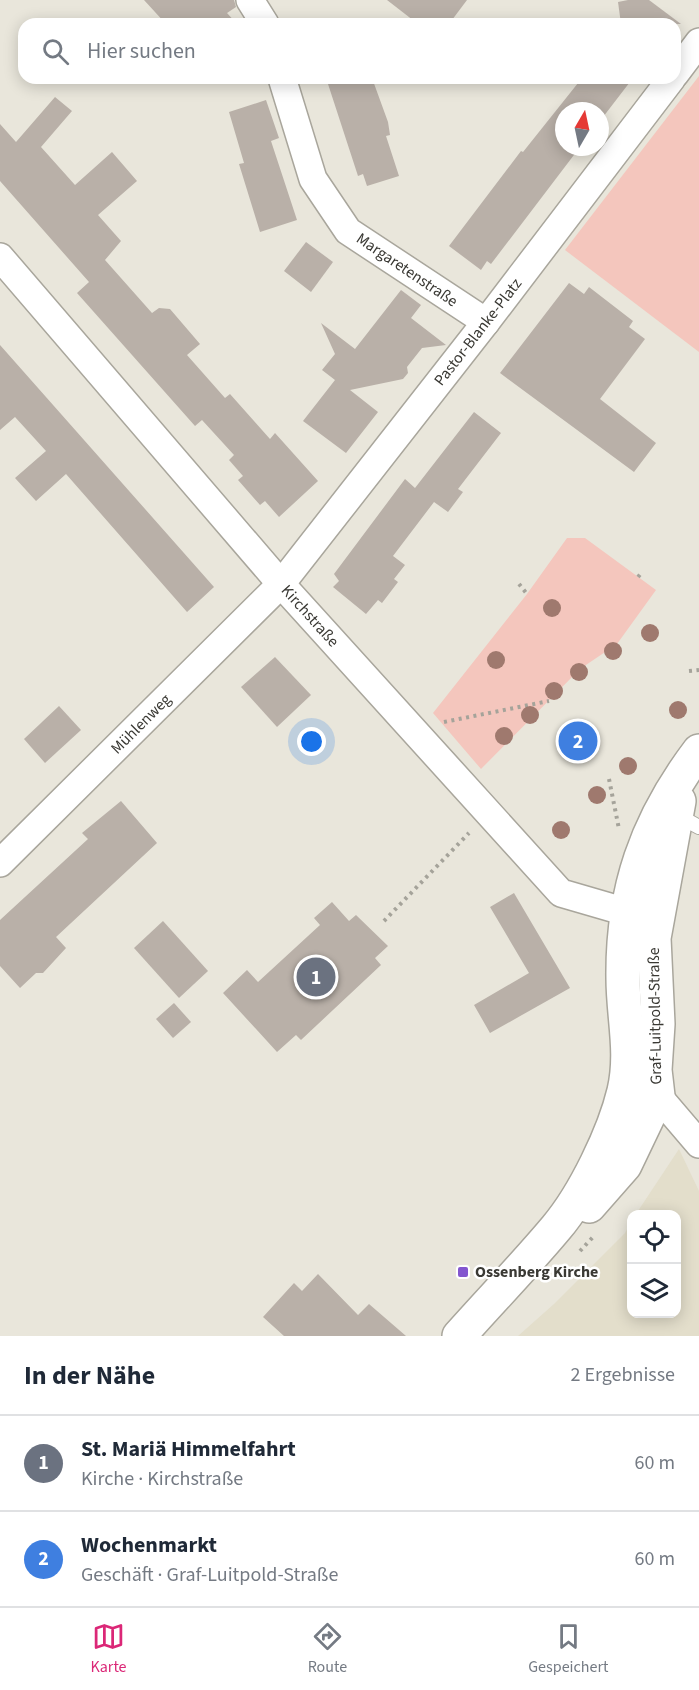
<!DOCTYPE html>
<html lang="de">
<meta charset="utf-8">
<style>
:root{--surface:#fff;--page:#f2f2f3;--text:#1f2937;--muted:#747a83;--line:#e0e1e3;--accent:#db2777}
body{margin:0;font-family:"Source Sans 3",sans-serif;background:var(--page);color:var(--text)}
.controls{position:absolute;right:18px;bottom:18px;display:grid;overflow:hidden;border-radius:12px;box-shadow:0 3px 15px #0003}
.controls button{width:54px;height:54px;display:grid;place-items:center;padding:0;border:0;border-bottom:2px solid var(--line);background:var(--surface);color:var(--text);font:30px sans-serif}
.compass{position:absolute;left:555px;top:102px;width:54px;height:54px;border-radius:50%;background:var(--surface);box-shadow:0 3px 15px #0003;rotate:9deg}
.you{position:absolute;left:312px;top:742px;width:21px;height:21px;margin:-15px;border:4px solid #fff;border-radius:50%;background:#1a73e8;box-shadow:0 0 0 9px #1a73e833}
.badge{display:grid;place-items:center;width:39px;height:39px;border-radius:50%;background:var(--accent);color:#fff;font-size:20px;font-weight:700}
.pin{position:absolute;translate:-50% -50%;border:3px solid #fff;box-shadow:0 2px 6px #0006}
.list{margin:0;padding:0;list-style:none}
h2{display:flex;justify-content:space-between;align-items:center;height:78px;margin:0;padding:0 24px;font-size:26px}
h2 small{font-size:20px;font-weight:400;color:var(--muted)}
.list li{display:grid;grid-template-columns:39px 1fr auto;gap:18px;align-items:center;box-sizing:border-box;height:96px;padding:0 24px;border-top:2px solid var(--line)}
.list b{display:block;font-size:22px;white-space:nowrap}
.list p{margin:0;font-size:20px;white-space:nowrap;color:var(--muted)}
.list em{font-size:20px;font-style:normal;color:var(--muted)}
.icon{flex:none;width:33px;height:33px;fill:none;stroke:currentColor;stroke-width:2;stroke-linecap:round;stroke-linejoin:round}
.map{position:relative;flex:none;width:699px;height:1336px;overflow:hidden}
.search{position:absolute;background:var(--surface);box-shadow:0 3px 15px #0003;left:18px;right:18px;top:18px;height:66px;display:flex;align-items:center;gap:15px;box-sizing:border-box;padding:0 21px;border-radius:18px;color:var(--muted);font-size:22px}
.sheet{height:270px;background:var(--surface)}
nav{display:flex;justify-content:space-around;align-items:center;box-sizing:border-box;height:84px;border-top:2px solid var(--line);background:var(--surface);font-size:16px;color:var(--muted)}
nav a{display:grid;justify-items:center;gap:3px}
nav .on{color:var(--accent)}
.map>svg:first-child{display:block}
.built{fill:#e3decb}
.green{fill:#f4c6bd}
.building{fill:#b9b0a8}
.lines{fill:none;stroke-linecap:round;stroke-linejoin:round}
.lane-casing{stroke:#a9a69c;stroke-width:16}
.street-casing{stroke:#a9a69c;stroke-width:30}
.secondary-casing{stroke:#a9a69c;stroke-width:36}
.path{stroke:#a5a39a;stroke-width:4;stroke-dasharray:3 4.5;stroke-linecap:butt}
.lane{stroke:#fff;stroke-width:14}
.street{stroke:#fff;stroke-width:27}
.secondary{stroke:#fff;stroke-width:33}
.tree{fill:#9f796e}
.poi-dot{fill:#8356cf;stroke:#fff;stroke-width:2}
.labels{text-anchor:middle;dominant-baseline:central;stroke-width:5;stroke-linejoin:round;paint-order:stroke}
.street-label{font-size:16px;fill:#3a3934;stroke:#fff}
.poi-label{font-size:16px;font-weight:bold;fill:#3a3934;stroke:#fff;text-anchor:start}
</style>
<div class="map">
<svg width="699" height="1336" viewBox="0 0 699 1336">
<rect width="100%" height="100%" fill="#e9e6db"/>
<!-- built -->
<polygon class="built" points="679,1149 699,1191 699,1336 518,1336 554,1304 625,1233 631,1222 632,1314 676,1314 676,1214 636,1214"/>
<!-- green -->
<g class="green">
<polygon points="699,76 699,352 565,250"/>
<polygon points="567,538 585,538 656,590 617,644 580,669 481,769 433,713 527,594"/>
</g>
<!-- building -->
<g class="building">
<polygon points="144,0 234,0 236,7 227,13 237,24 166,24"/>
<polygon points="387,0 467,0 449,24 418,24"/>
<polygon points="628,0 649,0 681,24 621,24 618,2"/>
<polygon points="348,78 372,78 388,122 390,135 386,136 399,176 367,186 363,174 358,176 328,84"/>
<polygon points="582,78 633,78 600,121 600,111 564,111 564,147 580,147 491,264 487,261 481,270 449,246 521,151 523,152"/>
<polygon points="55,97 72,111 41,147 75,185 112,152 137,181 98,215 121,241 105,260 152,313 159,308 170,309 200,344 187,355 225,398 230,394 270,439 275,433 318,481 279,517 265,501 260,505 238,480 243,476 229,460 234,455 202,420 195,426 77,293 89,282 0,181 0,124 16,142"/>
<polygon points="266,100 279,138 271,141 297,220 260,232 239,164 244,163 229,112"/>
<polygon points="306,242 333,262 311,292 284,271"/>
<polygon points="569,283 584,294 589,287 633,321 629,327 645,339 600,399 656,443 634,472 500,373"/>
<polygon points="401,290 421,305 411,318 446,345 422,348 407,367 408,373 403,379 350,390 378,412 346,453 303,421 335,380 322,370 335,354 321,323 355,349"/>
<polygon points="0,345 214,587 187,612 66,474 36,501 15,478 46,451 15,417 0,430"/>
<polygon points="474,412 501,433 458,489 463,492 448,512 434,502 393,556 405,565 394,579 398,582 382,603 378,600 366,614 333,587 339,581 334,574 405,479 415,488"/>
<polygon points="275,657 311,695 277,727 241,687"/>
<polygon points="59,706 81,730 45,763 24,739"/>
<polygon points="121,801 157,843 56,937 66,948 43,973 36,973 20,988 0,966 0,920 88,839 82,833"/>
<polygon points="514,893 570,988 490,1033 474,1005 529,973 490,907"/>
<polygon points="332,902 349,921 356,915 388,946 375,958 381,965 301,1040 296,1035 277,1052 223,993 247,970 258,982 320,925 314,918"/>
<polygon points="163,921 208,971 179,998 134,948"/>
<polygon points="174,1003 191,1022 173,1038 156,1019"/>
<polygon points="318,1274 358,1315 369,1304 406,1336 284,1336 263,1317 294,1283 302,1291"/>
</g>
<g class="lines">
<!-- lane casing -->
<g class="lane-casing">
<polyline id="lane" points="677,815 699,827"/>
</g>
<!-- street casing -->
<g class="street-casing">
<g id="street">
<polyline points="250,0 265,24"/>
<polyline points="675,74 699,42"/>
<polyline points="282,78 313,179 348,231 486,322"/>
<polyline points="0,257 281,584 561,893 647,918"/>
<polyline points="0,863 281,584 486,322 672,78"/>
<polyline points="638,1093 658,1096 699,1144"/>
</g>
</g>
<!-- secondary casing -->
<g class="secondary-casing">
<g id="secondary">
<polyline points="589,1206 625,1165 658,1096 655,1070 658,1024 654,938 679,801"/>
<path d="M459,1336C491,1300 525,1265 556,1228C584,1195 614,1133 624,1091C633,1052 623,1017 623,978C622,890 646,821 699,751"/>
</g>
</g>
<!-- path -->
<g class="path">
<polyline points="638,577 642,572"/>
<polyline points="519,584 527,594"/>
<polyline points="689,671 699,670"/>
<polyline points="444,722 549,701"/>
<polyline points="609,779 619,829"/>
<polyline points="384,921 469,833"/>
<polyline points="580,1251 593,1237"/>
</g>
<!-- lane -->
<use href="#lane" class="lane"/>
<!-- street -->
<use href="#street" class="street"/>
<!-- secondary -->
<use href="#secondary" class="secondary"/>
</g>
<!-- trees -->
<g class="tree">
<circle cx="552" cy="608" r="9"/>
<circle cx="650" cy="633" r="9"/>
<circle cx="613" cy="651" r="9"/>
<circle cx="496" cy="660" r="9"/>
<circle cx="579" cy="672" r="9"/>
<circle cx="554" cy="691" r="9"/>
<circle cx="678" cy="710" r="9"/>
<circle cx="530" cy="715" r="9"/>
<circle cx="504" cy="736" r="9"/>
<circle cx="628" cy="766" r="9"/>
<circle cx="597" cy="795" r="9"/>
<circle cx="561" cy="830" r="9"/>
</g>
<!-- markers -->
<rect class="poi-dot" x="457" y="1266" width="12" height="12" rx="3"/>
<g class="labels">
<!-- street labels -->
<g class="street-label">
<text transform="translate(407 270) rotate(34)">Margaretenstraße</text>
<text transform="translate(478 332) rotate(-52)">Pastor-Blanke-Platz</text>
<text transform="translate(310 616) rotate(48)">Kirchstraße</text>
<text transform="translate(141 724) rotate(-45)">Mühlenweg</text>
<text transform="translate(655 1016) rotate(-91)">Graf-Luitpold-Straße</text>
</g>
<!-- poi labels -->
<g class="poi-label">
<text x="475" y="1272">Ossenberg Kirche</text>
</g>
</g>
</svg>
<div class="controls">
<button><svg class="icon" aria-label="locate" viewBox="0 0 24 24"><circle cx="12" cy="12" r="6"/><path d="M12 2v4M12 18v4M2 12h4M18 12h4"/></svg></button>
<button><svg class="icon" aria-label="layers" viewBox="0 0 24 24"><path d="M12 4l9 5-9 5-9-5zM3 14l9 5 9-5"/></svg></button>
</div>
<svg class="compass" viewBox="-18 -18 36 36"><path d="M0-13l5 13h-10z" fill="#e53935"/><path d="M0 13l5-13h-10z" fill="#747a83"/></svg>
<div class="you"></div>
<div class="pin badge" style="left:316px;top:977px;background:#6b7280">1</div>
<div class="pin badge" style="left:578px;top:741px;background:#3f7fe0">2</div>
<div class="search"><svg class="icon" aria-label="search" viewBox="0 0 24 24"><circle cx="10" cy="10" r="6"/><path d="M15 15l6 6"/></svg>Hier suchen</div>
</div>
<section class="sheet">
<h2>In der Nähe<small>2 Ergebnisse</small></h2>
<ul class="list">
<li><span class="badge" style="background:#6b7280">1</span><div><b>St. Mariä Himmelfahrt</b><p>Kirche · Kirchstraße</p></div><em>60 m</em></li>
<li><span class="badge" style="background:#3f7fe0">2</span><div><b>Wochenmarkt</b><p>Geschäft · Graf-Luitpold-Straße</p></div><em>60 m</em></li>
</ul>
</section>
<nav>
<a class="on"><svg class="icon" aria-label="map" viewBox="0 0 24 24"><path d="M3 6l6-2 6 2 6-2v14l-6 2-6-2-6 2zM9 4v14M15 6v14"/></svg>Karte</a>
<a><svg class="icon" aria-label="directions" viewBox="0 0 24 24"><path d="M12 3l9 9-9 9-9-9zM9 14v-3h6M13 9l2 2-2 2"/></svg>Route</a>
<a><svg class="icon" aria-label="saved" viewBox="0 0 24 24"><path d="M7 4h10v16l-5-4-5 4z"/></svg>Gespeichert</a>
</nav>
